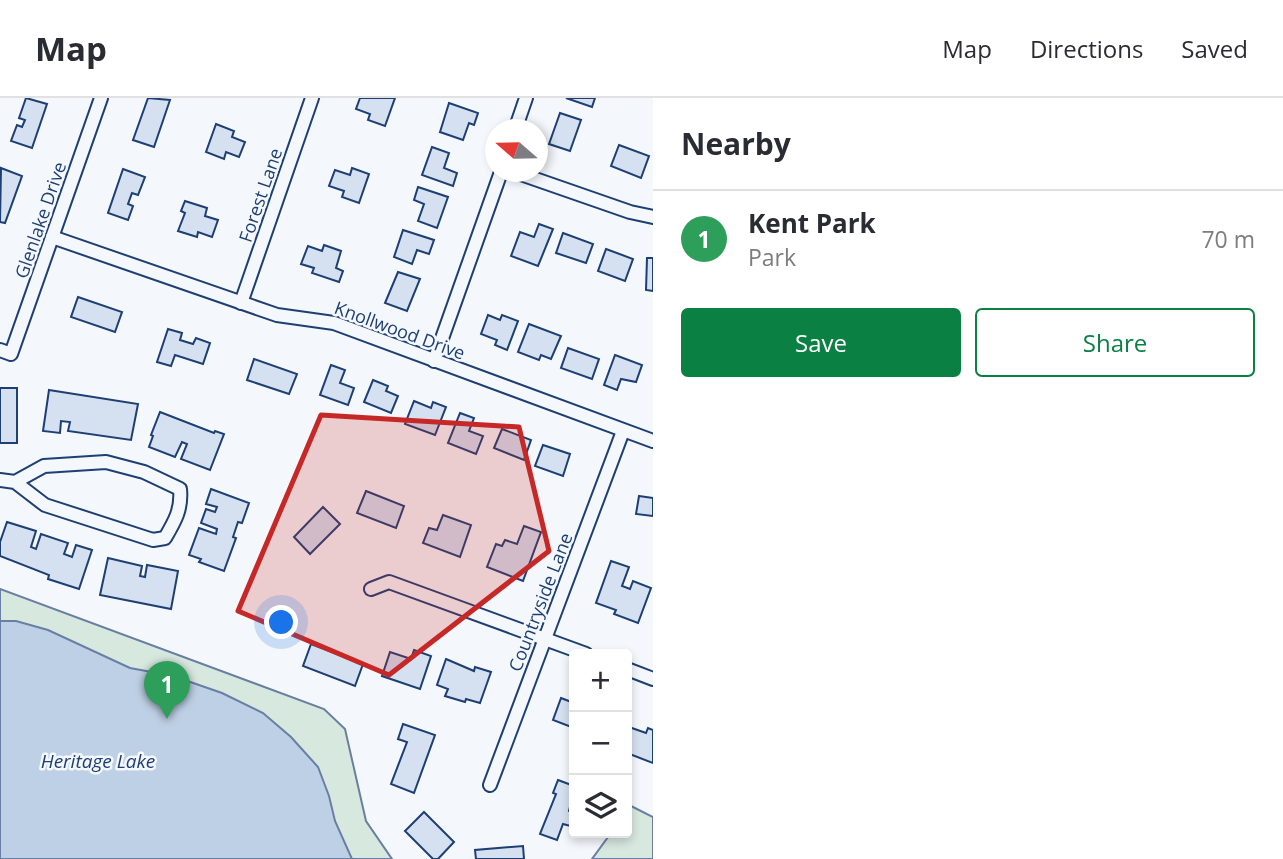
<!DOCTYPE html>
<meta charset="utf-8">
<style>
:root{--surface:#fff;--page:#f7f7f7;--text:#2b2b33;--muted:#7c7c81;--line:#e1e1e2;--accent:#0b8043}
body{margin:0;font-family:"Open Sans",sans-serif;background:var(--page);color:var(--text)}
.controls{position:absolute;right:21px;bottom:21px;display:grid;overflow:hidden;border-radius:7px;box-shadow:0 4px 10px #0003}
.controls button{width:63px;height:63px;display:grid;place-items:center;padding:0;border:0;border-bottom:2px solid var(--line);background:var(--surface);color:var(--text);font:35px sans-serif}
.compass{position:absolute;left:485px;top:21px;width:63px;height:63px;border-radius:50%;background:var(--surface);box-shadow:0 4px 10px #0003;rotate:290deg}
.you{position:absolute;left:282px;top:525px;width:24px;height:24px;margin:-18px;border:5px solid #fff;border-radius:50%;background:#1a73e8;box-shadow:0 0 0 10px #1a73e833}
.badge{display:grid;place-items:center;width:46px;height:46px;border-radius:50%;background:var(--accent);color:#fff;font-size:23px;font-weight:700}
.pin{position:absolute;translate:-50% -58px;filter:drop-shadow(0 2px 4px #0008)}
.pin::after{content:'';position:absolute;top:37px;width:24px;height:21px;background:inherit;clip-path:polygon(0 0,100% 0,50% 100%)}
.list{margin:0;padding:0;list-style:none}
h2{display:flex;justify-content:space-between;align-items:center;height:91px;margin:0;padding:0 28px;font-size:30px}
h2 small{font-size:23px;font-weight:400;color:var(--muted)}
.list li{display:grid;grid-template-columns:46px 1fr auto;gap:21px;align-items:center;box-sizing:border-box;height:98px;padding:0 28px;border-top:2px solid var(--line)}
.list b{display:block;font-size:26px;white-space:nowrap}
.list p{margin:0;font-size:23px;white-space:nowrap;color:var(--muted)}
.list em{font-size:23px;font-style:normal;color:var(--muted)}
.actions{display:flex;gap:14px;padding:21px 28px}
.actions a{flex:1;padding:16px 0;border:2px solid var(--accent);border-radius:7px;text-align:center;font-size:24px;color:var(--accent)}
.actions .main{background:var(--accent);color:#fff}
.icon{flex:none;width:38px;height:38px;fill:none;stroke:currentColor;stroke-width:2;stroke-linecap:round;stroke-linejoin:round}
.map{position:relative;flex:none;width:653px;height:761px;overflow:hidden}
header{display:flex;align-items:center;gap:42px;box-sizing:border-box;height:98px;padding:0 35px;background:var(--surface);border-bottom:2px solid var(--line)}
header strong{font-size:33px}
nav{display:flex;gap:38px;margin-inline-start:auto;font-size:24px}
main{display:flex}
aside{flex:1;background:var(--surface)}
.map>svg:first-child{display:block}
.green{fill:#d7e8df;stroke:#687fa3;stroke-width:2}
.water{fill:#bed0e5;stroke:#687fa3;stroke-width:2}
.building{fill:#d5e0f0;stroke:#1d3f73;stroke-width:2}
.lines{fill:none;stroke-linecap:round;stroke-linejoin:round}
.minor-casing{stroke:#1d3f73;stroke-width:16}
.minor{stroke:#f4f7fb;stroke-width:12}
.marked{fill:#c62828;fill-opacity:0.2;stroke:#c62828;stroke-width:5;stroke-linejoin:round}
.labels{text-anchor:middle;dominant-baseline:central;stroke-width:5;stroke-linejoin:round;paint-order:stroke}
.street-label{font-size:18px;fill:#1d3f73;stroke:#f4f7fb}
.water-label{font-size:19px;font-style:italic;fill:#1d3f73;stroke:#f4f7fb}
</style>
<header>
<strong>Map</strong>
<nav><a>Map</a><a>Directions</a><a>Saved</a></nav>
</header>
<main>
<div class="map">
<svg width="653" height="761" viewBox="0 0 653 761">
<rect width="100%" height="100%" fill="#f4f7fb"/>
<!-- green -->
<g class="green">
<polygon points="0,491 324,611 345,631 366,723 392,761 0,761"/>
<polygon points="631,708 653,719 653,761 592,761 611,735 627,735 627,714"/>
</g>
<!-- water -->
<polygon class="water" points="0,523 16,523 48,532 130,570 173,578 222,595 263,615 291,639 318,669 329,698 335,723 352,761 0,761"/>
<!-- building -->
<g class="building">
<polygon points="26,0 47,6 32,50 11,43 17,27 22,29 25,22 19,20"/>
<polygon points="148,0 170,2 154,49 133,42"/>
<polygon points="360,0 395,0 385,28 368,22 370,16 356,11"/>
<polygon points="566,0 595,0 592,9"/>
<polygon points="449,5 478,15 474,27 469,25 463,42 440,34"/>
<polygon points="560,15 581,22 570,53 549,46"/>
<polygon points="216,26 234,33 232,39 245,44 239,59 226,54 224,61 206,54"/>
<polygon points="619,47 649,58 641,80 611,68"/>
<polygon points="432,49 449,55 444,70 457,75 453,88 422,77"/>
<polygon points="1,70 22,78 5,125 0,124"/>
<polygon points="352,70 369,76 359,105 342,99 344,93 329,88 335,72 350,77"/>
<polygon points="123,71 145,79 138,97 132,95 128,106 133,108 128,122 108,115"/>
<polygon points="418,89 448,99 437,130 418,123 424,106 414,102"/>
<polygon points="185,103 207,110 205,118 218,122 212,139 198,134 197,139 178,133 185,115 181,113"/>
<polygon points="539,126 553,131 538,168 511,158 520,134 534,139"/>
<polygon points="403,132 434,142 429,156 417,152 412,166 394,159"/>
<polygon points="563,135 593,146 586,165 556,155"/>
<polygon points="324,147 341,153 336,170 343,173 339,184 312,175 314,170 301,166 308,148 322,153"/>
<polygon points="606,151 633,161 625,183 598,173"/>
<polygon points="647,160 653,160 653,193 646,192"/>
<polygon points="398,174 420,181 407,213 385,205"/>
<polygon points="78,199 122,214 115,234 71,219"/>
<polygon points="488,217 500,222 502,217 518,223 507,252 495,247 497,242 481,236"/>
<polygon points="529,226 561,238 551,261 541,257 539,262 518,254"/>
<polygon points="168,231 182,235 180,242 193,246 196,240 210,245 203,266 175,257 171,268 157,264"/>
<polygon points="568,250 599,261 592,281 561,270"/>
<polygon points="615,257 642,267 636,284 621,281 617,292 604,287"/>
<polygon points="254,261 297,276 289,296 247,282"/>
<polygon points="331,267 345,272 340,285 354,290 348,307 320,297"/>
<polygon points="373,282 388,288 386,293 398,298 391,315 364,304"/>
<rect x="0" y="290" width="17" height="55"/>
<polygon points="49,292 138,306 131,342 68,333 70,324 61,323 60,335 43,333"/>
<polygon points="414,303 431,310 433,304 446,309 435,337 405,326"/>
<polygon points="160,314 214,335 215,333 224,336 210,372 181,361 187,346 182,344 175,359 149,349 153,338 151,337"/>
<polygon points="460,315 474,320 469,333 483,338 476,356 448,345"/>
<polygon points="502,331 531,342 524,362 494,350"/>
<polygon points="543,347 570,356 563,378 535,368"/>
<polygon points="211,391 249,405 242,425 238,424 233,439 236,440 224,473 199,464 201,461 189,457 199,430 216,436 217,431 201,425 206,411 215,414 217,409 206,406"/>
<polygon points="366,393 404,408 396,430 357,415"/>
<polygon points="639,398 653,400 653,418 636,416"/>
<polygon points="323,409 340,426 310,456 294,439"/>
<polygon points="443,417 471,427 460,459 423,445 429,430 437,432"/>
<polygon points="7,424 36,433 31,449 36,451 41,436 68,445 64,456 72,459 76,447 92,452 79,491 48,481 49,477 0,458 0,444"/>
<polygon points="524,428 541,434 523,483 487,469 496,446 502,448 505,442 517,446"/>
<polygon points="108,460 142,468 140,478 145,479 147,467 178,473 171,511 100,497"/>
<polygon points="611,463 629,469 622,488 630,491 633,483 651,490 638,525 614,516 616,512 596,505"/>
<polygon points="311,546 363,566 355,588 303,568"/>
<polygon points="414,552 431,558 420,591 382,578 390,554 411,561"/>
<polygon points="446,561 474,573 475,569 491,574 480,605 466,601 465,604 445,598 448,591 437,587"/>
<polygon points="561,600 574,605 574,630 553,622"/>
<polygon points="627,623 630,624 629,629 646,635 648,630 653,632 653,665 627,655"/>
<polygon points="403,626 435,637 414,695 391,686 407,644 398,641"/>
<polygon points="558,682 574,688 574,710 570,709 569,713 574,715 574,729 563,726 557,742 540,736 556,696 553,695"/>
<polygon points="424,714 454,744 438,761 433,761 405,733"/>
<polygon points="523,748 524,761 476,761 475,752"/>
</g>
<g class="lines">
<!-- minor casing -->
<g class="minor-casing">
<g id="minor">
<polyline points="515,32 526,0"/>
<polyline points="515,74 630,114 653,119"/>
<polyline points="52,139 277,217 334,225 653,343"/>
<polyline points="241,205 312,0"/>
<polyline points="0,252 11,256 101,0"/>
<polyline points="434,263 501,74"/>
<path d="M0,382L15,384L45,407L153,442L165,440C175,423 182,411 180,391L144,374L106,364L44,368L15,384"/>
<polyline points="371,491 389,484 586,556"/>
<polyline points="627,571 653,581"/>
<polyline points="490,687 623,333"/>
</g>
</g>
<!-- minor -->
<use href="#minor" class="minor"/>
</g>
<!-- marked area -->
<path class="marked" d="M321,317L519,329L549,453L389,577L238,513Z"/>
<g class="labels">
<!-- street labels -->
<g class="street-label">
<text transform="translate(260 97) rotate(-71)">Forest Lane</text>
<text transform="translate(40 122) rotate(-71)">Glenlake Drive</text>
<text transform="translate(400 232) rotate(20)">Knollwood Drive</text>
<text transform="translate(540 504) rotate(-69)">Countryside Lane</text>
</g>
<!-- water labels -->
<g class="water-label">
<text x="98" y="663">Heritage Lake</text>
</g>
</g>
</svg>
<div class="controls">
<button>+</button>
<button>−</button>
<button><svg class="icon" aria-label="layers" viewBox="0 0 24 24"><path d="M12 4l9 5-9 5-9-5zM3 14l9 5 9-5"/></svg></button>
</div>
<svg class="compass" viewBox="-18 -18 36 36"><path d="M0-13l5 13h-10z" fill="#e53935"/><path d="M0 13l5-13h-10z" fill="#7c7c81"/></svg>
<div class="you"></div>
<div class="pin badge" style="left:167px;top:621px;background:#2e9e5b">1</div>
</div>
<aside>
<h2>Nearby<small></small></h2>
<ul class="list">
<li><span class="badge" style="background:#2e9e5b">1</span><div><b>Kent Park</b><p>Park</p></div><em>70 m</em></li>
</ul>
<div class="actions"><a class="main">Save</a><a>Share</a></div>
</aside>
</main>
